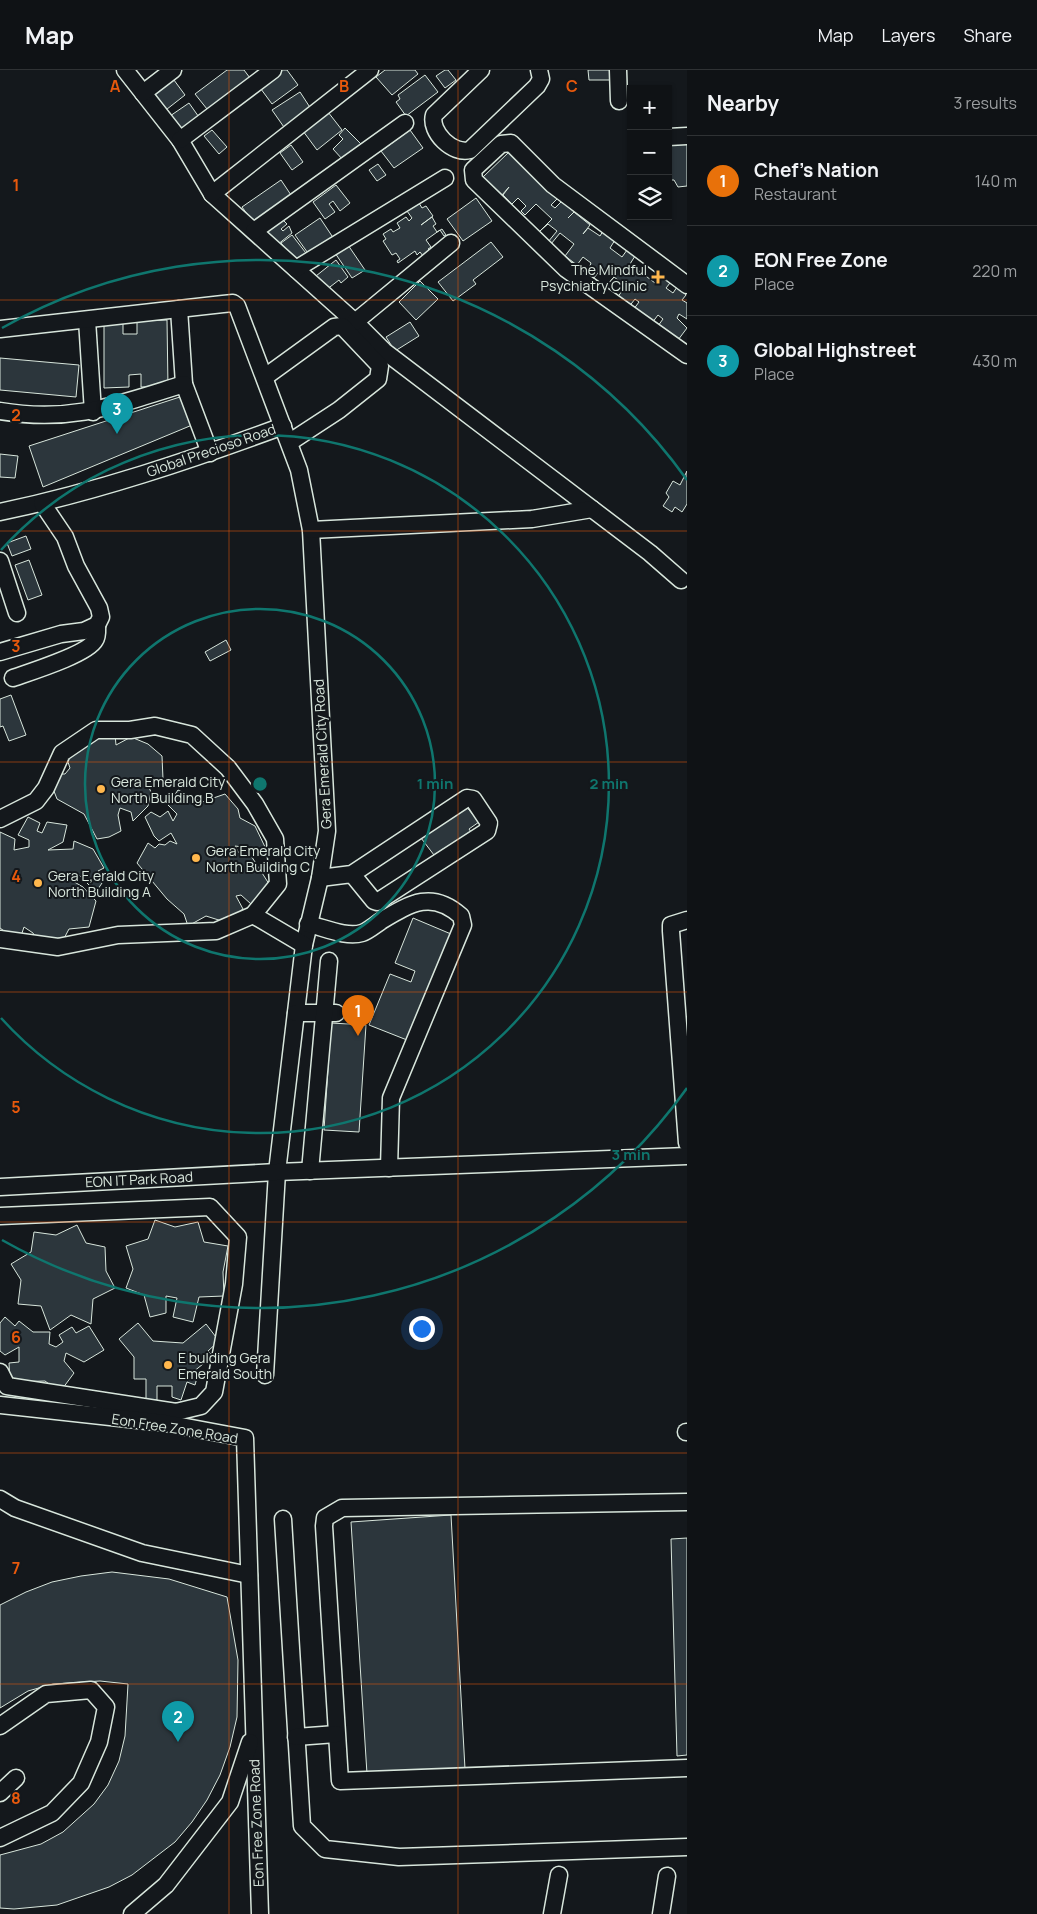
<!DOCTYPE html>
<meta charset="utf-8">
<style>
:root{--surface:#0f1215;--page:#181b1e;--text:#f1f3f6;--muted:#9b9ea0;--line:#2f3234;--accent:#0b8043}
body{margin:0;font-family:Manrope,sans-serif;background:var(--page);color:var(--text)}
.controls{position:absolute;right:15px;top:15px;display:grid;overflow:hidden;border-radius:0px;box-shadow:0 1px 4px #0004}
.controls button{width:45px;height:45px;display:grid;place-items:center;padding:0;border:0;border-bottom:1px solid var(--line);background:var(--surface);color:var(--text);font:25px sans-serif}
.you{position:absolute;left:421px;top:1258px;width:18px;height:18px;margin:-12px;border:4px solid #fff;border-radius:50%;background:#1a73e8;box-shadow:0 0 0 8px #1a73e833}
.badge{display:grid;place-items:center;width:32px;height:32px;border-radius:50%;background:var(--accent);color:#fff;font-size:16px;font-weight:700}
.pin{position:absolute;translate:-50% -41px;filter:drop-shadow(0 1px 2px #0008)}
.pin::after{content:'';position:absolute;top:26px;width:18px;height:15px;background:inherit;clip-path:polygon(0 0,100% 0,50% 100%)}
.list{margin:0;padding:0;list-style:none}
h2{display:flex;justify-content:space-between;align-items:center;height:65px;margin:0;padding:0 20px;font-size:21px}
h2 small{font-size:16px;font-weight:400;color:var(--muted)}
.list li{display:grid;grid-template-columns:32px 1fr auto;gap:15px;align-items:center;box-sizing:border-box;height:90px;padding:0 20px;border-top:1px solid var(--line)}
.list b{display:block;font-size:19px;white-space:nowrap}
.list p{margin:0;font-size:16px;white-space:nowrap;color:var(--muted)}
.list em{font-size:16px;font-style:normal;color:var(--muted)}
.icon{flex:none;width:28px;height:28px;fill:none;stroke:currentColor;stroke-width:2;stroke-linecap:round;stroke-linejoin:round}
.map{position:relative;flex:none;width:687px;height:1844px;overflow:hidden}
header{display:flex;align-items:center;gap:30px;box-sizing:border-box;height:70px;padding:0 25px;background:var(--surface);border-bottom:1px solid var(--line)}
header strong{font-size:24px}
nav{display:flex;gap:28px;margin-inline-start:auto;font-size:18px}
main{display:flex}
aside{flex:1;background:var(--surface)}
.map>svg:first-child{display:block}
.building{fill:#2c363c;stroke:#d8e6dc}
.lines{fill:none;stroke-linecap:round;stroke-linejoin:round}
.minor-casing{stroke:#d8e6dc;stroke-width:19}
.minor{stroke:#14181c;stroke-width:16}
.grid{fill:none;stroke:#e8590c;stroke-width:1;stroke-opacity:0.55}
.ring{fill:none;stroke:#0f766e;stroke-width:2.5}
.poi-dot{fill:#ffb74d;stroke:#14181c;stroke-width:2}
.labels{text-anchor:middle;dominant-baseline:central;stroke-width:4;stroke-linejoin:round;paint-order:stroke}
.poi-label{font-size:14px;fill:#d8e6dc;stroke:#14181c;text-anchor:start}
.street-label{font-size:14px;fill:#d8e6dc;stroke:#14181c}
.grid-label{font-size:16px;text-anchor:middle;font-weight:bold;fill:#e8590c;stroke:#14181c;stroke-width:4;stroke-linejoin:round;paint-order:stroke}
.centre{fill:#0f766e;stroke:#14181c;stroke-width:2.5}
.ring-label{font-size:15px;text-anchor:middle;font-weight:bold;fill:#0f766e;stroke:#14181c;stroke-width:4;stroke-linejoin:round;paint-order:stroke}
</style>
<header>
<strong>Map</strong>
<nav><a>Map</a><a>Layers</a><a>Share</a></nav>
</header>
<main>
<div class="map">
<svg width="687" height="1844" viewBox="0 0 687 1844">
<rect width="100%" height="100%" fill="#14181c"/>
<!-- building -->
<g class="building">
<polygon points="227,0 244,0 253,12 211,44 195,24"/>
<polygon points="278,0 287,0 298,15 272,34 258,15"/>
<polygon points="385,0 415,0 418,4 392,25 376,7"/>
<polygon points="445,0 448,0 456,10 445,18 436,6"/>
<polygon points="588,0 611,0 611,10 589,10"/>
<polygon points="425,5 438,22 406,46 396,32 400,29 398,25"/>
<polygon points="171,6 185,25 162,43 147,24"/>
<polygon points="300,22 313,42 286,60 272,40"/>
<polygon points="189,33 201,50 182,63 170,46"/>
<polygon points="328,42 342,60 317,80 303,61"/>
<polygon points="345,58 362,75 343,90 333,79 343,69 339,65"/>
<polygon points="212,60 227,77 219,84 204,66"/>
<polygon points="410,60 423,78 394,98 381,81"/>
<polygon points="668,73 687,73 687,116 678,117 674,110 668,110"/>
<polygon points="291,75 303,92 292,100 280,83"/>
<polygon points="509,82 559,127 551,135 555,138 562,131 574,142 568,148 574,142 590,155 583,164 588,158 600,166 603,161 615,170 610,178 622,187 627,180 635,186 630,194 655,213 660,206 670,213 666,218 673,223 677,217 686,225 682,230 687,233 687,249 679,244 677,248 687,258 675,274 655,260 663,249 658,245 652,253 633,240 639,232 635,229 628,238 616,229 626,216 614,207 608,214 614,207 602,198 593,209 587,204 591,193 583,187 577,195 565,186 574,174 560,163 551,174 548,172 557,161 548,154 540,161 552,149 536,134 525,145 521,141 526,136 518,128 512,134 503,125 509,117 502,125 483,107"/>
<polygon points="378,94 386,105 377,111 369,100"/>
<polygon points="281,110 293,128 255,155 242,137"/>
<polygon points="336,115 350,133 340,141 333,131 329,134 335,142 325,149 313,132"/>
<polygon points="476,128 492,151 463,171 447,149"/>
<polygon points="419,133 422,138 426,136 433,146 421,155 432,147 436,154 433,156 437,162 442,159 446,165 444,166 440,160 426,170 431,177 428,179 430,181 423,186 420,182 417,185 415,181 398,193 397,191 400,189 396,183 392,185 383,171 386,169 383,164 391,159 393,162 400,158 397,153 406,147 409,151 412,148 407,141"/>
<polygon points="320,148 334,169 310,186 295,165"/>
<polygon points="283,150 287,154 281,159 283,161 289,156 292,163 277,175 267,162"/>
<polygon points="292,165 309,187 298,195 281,173"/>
<polygon points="491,172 503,187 473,210 476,214 453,231 438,212"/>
<polygon points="348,175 365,200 352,208 335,183"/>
<polygon points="336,190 348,207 341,213 339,210 326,220 316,206"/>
<polygon points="420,211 438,229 416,250 399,232"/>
<polygon points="167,250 168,317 141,317 141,304 129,305 129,317 104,318 104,251 123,251 123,264 137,264 137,251"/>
<polygon points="410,252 419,266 395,281 386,267"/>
<polygon points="0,288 79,295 76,327 0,320"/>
<polygon points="186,325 197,353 43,417 29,376"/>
<polygon points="0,384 18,386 15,408 0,407"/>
<polygon points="687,401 687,434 682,442 675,437 672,442 663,436 669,427 666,423 673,411 680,415"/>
<polygon points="26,466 31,479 12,486 7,473"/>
<polygon points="29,490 42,525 28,530 15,495"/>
<polygon points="226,570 231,580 210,591 205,582"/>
<polygon points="11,625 26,665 9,671 3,656 0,657 0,629"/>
<polygon points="99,664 115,664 116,675 131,667 148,674 162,686 163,709 152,712 148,707 145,709 151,722 148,736 133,751 131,742 120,738 118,745 121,761 109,767 97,769 84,744 57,729 52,716 58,704 65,704 70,698 68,692 72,682"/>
<polygon points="178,720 202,732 225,724 238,739 240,748 255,756 266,779 256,785 249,778 235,776 239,783 248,781 271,817 261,828 251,834 241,825 236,826 243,839 225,852 206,846 188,856 184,844 167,829 137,793 148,773 155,778 159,774 165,775 170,771 177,774 171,763 159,771 154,766 145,747 151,742 160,747 168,741 173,751 177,744 168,735"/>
<polygon points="465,735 479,752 469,759 473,765 447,785 443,779 434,785 421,768"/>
<polygon points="28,747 40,753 37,761 42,763 47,752 67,755 63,772 48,780 73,779 74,771 93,779 104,798 98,801 104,810 96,822 79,805 71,810 83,817 96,831 89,857 69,859 60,876 39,874 33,863 24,857 21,866 7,863 0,858 0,762 15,769 14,780 29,777 29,770 18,765"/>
<polygon points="413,848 451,864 407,970 369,955 390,904 411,912 415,901 395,893"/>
<polygon points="331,953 366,955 359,1062 324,1060"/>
<polygon points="155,1150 175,1157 198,1152 204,1172 228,1176 223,1202 224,1226 199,1227 193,1252 173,1247 177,1228 166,1226 166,1243 150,1247 144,1225 126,1218 133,1199 126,1176 148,1169"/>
<polygon points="77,1155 86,1173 105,1177 106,1201 115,1218 93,1229 91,1254 71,1245 50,1260 41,1236 18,1234 21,1210 11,1194 31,1182 34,1162 56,1165"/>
<polygon points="5,1247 15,1256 19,1251 33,1262 50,1262 49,1274 56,1277 63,1272 59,1265 72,1257 76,1263 89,1256 104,1280 84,1292 66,1283 64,1291 74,1303 60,1322 45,1311 10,1312 9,1293 19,1292 19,1277 5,1285 0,1281 0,1253"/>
<polygon points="138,1253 153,1271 183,1273 206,1254 219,1271 208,1281 213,1286 193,1302 198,1304 195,1315 187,1312 181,1330 172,1327 172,1316 157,1316 157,1330 146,1330 146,1309 134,1309 134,1287 119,1269"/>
<polygon points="451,1445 465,1699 367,1704 351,1452"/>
<polygon points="687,1468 687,1685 677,1686 671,1469"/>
<polygon points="112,1502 169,1509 227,1527 238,1590 237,1647 230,1677 220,1705 207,1730 192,1752 175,1772 132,1805 109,1817 57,1835 14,1839 0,1838 0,1785 41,1774 63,1762 94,1734 108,1715 119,1691 125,1666 128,1614 100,1611 53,1614 28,1621 0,1638 0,1535 26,1522 52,1512 81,1506"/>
</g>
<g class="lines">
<!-- minor casing -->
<g class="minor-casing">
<g id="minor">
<polyline points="125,0 180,70 212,124 355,252 384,281 650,483 681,510"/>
<path d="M481,0L434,45C429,62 453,85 470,80L537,16L541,9L539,0"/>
<polyline points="618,0 619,31"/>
<polyline points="143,23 173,0"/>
<polyline points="668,67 687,66"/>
<polyline points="180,70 273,0"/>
<polyline points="212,124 370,0"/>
<polyline points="254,161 405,53"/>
<polyline points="296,199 445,108"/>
<polyline points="687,215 553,115 511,73 501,74 473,100 474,110 566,199 687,285"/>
<polyline points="179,239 184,314 210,383"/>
<polyline points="87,250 93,342"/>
<polyline points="355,252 451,173"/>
<polyline points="0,259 223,234 233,233 237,236 299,400 311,460 327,761 320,808 304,875 277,1102 265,1305"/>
<polyline points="265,307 334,257 342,256 380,296 378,309 339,340 290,372"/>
<path d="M0,341C72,353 116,335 184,314"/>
<path d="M0,442C96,422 191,390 283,356"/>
<polyline points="311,460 532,449 592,439"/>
<polyline points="0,491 17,543"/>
<polyline points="0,582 61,564 84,561 97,555 101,547 99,538 76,496 65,467 42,433"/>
<path d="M13,608C30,602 88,584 95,570C98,566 97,560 97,555"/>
<polyline points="0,749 36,731 46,718 62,683 96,660 130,660 155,656 192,665 228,698 255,734 275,769 278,814 253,845 216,861 118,865 58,877 0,869"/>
<polyline points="320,808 352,804 374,831 377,832 487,761 489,753 473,729 467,728 352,804"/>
<polyline points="253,845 304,875"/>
<polyline points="687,850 671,855 671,861 687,1073"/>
<path d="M308,854C323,857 346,868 362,863C368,861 375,855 381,851C411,833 432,820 461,846L463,855L391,1028L389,1098"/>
<polyline points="296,943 336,943"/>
<polyline points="310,1101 329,891"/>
<polyline points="0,1117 277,1102 687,1086"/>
<polyline points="0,1146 210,1137 238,1167 234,1214 214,1322 201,1336 176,1342 7,1316 0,1302"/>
<polyline points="0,1335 165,1353 245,1368 260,1844"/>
<polyline points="686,1362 687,1362"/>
<polyline points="0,1429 15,1438 142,1483 249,1505"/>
<polyline points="687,1432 342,1438 325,1448 324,1456 340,1711 687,1698"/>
<polyline points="283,1449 302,1756 325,1779 399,1787 687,1777"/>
<polyline points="0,1656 46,1624 91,1620 106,1637 99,1672 81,1713 52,1743 0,1768"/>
<polyline points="296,1667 336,1664"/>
<polyline points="0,1723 16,1708"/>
<polyline points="132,1844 166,1815 230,1732 250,1672"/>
<polyline points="552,1844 559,1805"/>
<polyline points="661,1844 667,1806"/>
</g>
</g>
<!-- minor -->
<use href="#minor" class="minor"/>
</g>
<!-- grid -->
<path class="grid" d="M229,0V1844M458,0V1844M0,230H687M0,461H687M0,692H687M0,922H687M0,1152H687M0,1383H687M0,1614H687"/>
<!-- distance rings -->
<g class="ring">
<circle cx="260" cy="714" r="175"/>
<path d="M1 480A349 349 0 1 1 1 948"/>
<path d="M687 1018A524 524 0 0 1 2 1170M2 258A524 524 0 0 1 687 410"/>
</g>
<!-- markers -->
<g class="poi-dot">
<path d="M655.5 199.5h5v5h5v5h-5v5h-5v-5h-5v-5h5z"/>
<circle cx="101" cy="719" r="5"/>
<circle cx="196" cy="788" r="5"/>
<circle cx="38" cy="813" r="5"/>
<circle cx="168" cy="1295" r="5"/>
</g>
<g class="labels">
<!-- poi labels -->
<g class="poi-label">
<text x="647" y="199" text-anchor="end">The Mindful<tspan x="647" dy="16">Psychiatry Clinic</tspan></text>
<text x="111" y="711">Gera Emerald City<tspan x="111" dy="16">North Building B</tspan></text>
<text x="206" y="780">Gera Emerald City<tspan x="206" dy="16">North Building C</tspan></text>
<text x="48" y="805">Gera E,erald City<tspan x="48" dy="16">North Building A</tspan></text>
<text x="178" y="1287">E bulding Gera<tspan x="178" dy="16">Emerald South</tspan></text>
</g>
<!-- street labels -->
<g class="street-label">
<text transform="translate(211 380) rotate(-19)">Global Precioso Road</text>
<text transform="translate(322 684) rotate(-93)">Gera Emerald City Road</text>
<text transform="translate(139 1109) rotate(-3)">EON IT Park Road</text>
<text transform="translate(175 1358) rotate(9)">Eon Free Zone Road</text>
<text transform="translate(256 1753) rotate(-92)">Eon Free Zone Road</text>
</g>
</g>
<g class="grid-label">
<text x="115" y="22">A</text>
<text x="344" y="22">B</text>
<text x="572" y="22">C</text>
<text x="16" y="121">1</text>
<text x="16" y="351">2</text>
<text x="16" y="582">3</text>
<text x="16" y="812">4</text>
<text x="16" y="1043">5</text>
<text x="16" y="1273">6</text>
<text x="16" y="1504">7</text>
<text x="16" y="1734">8</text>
</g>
<circle cx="260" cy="714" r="8" class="centre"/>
<g class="ring-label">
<text x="435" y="719">1 min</text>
<text x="609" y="719">2 min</text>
<text x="631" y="1090">3 min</text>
</g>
</svg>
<div class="controls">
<button>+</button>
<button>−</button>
<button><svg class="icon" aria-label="layers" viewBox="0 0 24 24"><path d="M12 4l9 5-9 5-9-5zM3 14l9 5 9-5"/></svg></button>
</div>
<div class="you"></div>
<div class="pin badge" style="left:358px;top:966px;background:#e8710a">1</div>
<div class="pin badge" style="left:178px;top:1672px;background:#0f9aa8">2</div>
<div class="pin badge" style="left:117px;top:364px;background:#0f9aa8">3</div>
</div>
<aside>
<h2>Nearby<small>3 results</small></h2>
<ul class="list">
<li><span class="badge" style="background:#e8710a">1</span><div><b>Chef’s Nation</b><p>Restaurant</p></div><em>140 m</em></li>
<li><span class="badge" style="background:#0f9aa8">2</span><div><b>EON Free Zone</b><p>Place</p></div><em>220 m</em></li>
<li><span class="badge" style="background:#0f9aa8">3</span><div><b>Global Highstreet</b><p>Place</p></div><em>430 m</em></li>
</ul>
</aside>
</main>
